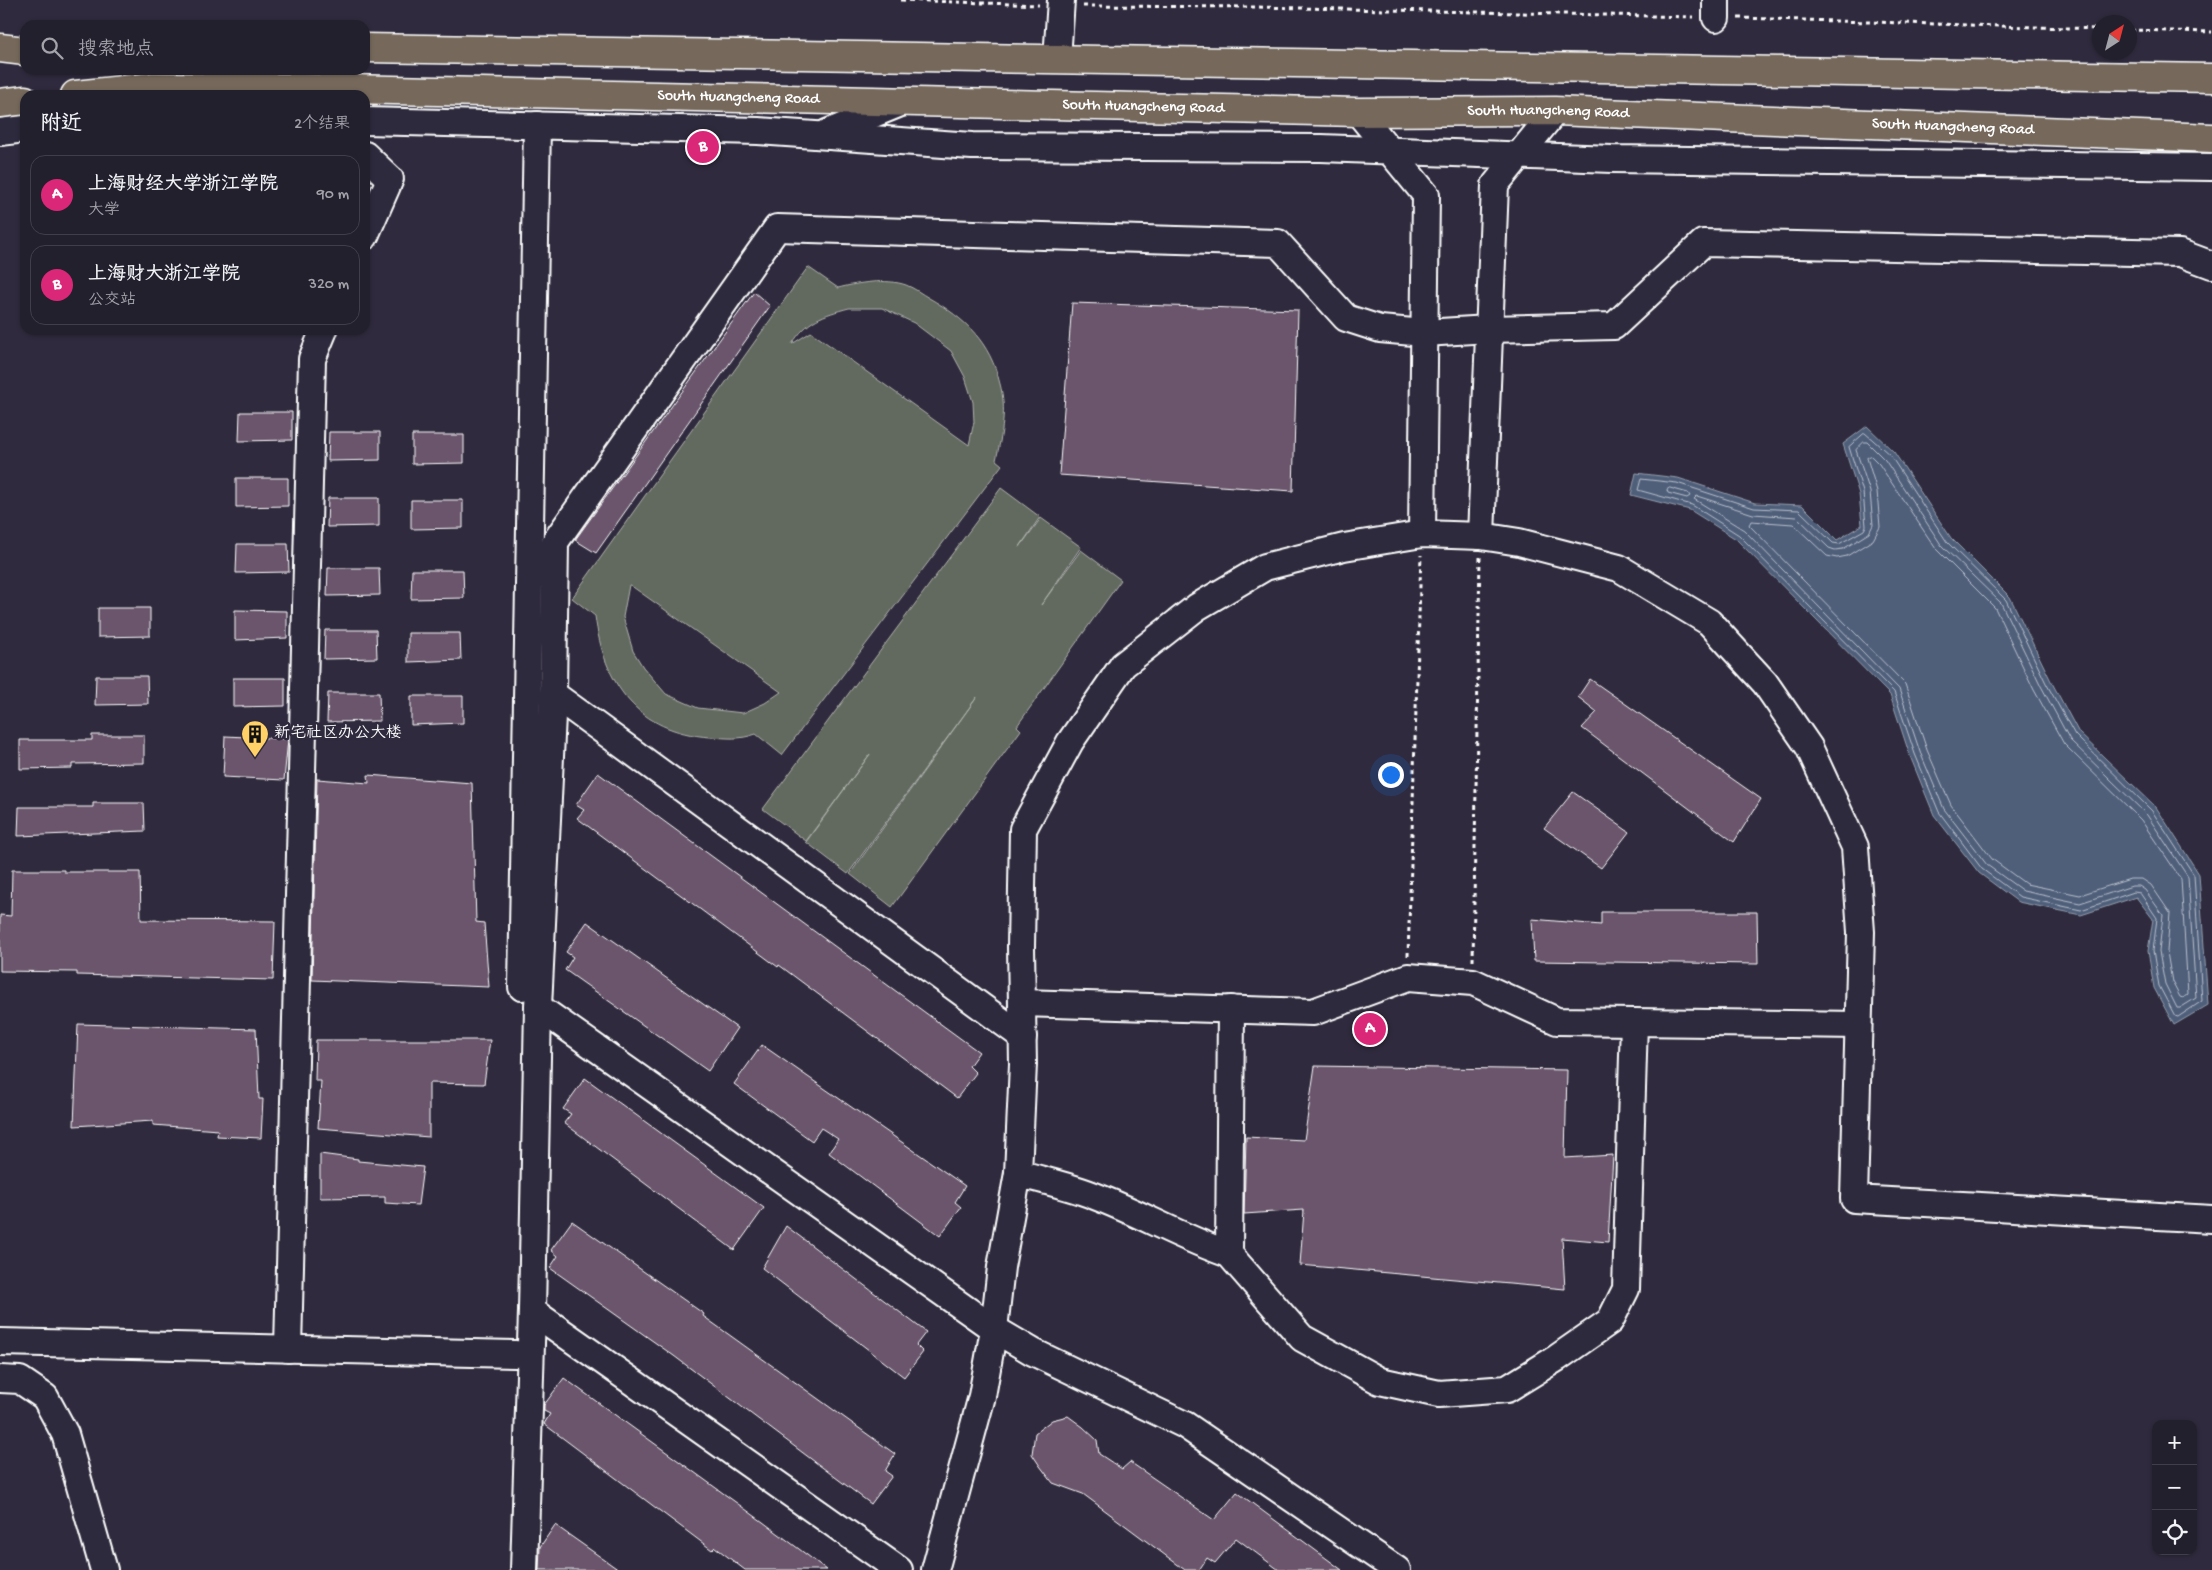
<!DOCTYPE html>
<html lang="zh">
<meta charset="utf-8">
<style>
:root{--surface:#23202e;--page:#2b2836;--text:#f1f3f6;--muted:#a3a3aa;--line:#403e4a;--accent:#db2777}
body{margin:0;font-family:"Gochi Hand","LXGW WenKai TC",sans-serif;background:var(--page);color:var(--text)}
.controls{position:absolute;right:15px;bottom:15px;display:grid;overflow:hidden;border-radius:10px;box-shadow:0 1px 4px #0004}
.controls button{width:45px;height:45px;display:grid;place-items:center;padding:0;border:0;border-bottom:1px solid var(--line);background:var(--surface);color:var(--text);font:25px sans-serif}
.compass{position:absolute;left:2092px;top:15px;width:45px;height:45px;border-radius:50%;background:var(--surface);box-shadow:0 1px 4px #0004;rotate:36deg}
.you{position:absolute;left:1390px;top:774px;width:18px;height:18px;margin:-12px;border:4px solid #fff;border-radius:50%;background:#1a73e8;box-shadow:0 0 0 8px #1a73e833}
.badge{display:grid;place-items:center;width:32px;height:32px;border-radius:50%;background:var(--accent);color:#fff;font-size:16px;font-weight:700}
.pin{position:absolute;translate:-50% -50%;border:2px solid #fff;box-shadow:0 1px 5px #0006}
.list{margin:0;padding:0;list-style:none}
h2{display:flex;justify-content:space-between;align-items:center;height:65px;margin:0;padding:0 20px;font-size:21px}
h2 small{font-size:16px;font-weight:400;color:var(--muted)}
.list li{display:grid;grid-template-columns:32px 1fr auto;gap:15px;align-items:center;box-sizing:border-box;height:80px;margin:0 10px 10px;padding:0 10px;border:1px solid var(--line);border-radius:15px}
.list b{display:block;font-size:19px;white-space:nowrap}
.list p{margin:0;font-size:16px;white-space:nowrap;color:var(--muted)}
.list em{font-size:16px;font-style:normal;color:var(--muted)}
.icon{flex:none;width:28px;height:28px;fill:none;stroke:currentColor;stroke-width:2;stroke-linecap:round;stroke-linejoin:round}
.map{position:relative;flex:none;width:2212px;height:1570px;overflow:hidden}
.search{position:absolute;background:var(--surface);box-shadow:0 1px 4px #0004;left:20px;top:20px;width:350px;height:55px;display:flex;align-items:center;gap:12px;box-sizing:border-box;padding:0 18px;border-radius:15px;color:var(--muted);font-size:19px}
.panel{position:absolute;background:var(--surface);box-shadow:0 1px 4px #0004;left:20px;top:90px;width:350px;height:245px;border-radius:15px}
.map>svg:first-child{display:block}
.green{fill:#626a5e;stroke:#b0b4ae;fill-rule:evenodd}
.water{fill:#4f5f7a;stroke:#959faf}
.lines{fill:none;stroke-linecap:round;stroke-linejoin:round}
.shore{stroke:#b9bfca;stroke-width:1}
.building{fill:#6a556c;stroke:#fff}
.minor-casing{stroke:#fff;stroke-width:30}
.major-casing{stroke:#fff;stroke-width:31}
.path{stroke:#fff;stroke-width:3;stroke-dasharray:4 4;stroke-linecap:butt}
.minor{stroke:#2f2a3d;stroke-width:26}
.major{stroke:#76695c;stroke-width:28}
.labels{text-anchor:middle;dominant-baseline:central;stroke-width:5;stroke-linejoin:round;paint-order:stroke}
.street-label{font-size:16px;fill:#fff;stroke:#2f2a3d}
.poi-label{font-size:16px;fill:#fff;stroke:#2f2a3d;text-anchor:start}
</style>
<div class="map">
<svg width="2212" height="1570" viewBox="0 0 2212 1570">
<rect width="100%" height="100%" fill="#2f2a3d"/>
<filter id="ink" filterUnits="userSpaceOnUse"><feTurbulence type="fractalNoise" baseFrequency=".02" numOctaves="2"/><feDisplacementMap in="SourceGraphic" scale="10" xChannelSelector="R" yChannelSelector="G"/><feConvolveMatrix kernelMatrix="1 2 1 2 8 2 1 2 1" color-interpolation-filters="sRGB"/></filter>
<g filter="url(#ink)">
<!-- green -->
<g class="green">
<path d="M808,267L838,288C858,283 886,278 906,285C914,288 922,294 929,298C966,319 990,342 1000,384C1007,409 1002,435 996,460L1002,465L782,755L756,734C739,740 728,738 710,737C637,732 604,684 595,616L572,598ZM849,308H882L914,323L951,351L965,377L973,402L974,422L969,445L811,332L792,344C807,320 823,315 849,308ZM629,585H630L781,692L765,703L743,713L698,708L666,694L643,667L633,651L623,617Z"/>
<polygon points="1001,488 1040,517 1019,548 1041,518 1081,547 1041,605 1081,550 1121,580 1017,726 1021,730 892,907 850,874 977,697 848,874 806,842 870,754 806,841 763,809"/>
</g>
<!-- water -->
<polygon class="water" points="1867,426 1894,452 1951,538 2010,597 2051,681 2079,733 2156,807 2199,874 2208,1005 2174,1025 2154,988 2148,951 2153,919 2136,897 2081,915 2018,902 1979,873 1934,815 1910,756 1890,695 1736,539 1690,510 1631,495 1636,473 1678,478 1755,503 1802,505 1837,540 1862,525 1859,494 1843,444"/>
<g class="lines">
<!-- shore -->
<g class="shore">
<polygon points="1865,433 1890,455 1947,542 2006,600 2046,683 2075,735 2152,811 2194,875 2202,1001 2178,1017 2175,1016 2159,986 2153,951 2157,918 2140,893 2134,892 2081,910 2020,897 1982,869 1939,812 1915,754 1894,692 1739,535 1692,505 1638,490 1641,479 1677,483 1754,508 1799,510 1833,543 1839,544 1864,530 1866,526 1863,492 1849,447"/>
<polygon points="1864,442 1867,442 1885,460 1942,546 2001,603 2041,686 2070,740 2147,815 2188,877 2196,998 2180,1008 2177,1008 2165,984 2159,952 2163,915 2145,890 2139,886 2132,886 2080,903 2023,891 1987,865 1944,809 1920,752 1899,689 1744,530 1694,499 1697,496 1753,514 1797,517 1829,548 1835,550 1843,549 1869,533 1873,525 1870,492 1856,450"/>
<polygon points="1871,456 1879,464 1936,549 1995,608 2034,690 2064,744 2141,820 2181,879 2188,994 2183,998 2180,997 2172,982 2167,952 2170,913 2151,885 2142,879 2130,879 2080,895 2026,884 1992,859 1951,805 1927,750 1905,684 1749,525 1751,521 1793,524 1827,556 1837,558 1847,556 1873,540 1880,527 1877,491 1867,458"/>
<polygon points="1670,488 1688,493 1690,496 1687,498 1668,493 1667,490"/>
</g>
</g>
<!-- building -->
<g class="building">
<polygon points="754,292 770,306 596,553 575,540"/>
<polygon points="1072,303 1298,310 1293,491 1059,475"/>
<polygon points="240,412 292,412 292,440 239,441"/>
<polygon points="329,432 380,432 380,460 328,461"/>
<polygon points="412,435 464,435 464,463 412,464"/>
<polygon points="236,478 288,478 288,506 236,507"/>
<polygon points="328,498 379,498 379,526 327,527"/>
<polygon points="411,500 463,500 463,528 411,529"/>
<polygon points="237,544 288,544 289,572 236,573"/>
<polygon points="328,568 379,568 380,595 327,596"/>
<polygon points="412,570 463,570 464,598 411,599"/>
<polygon points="98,608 150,608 150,636 98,637"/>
<polygon points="235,610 287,611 287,638 235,640"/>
<polygon points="325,630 376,630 377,658 324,659"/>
<polygon points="408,633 460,633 461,660 408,662"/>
<polygon points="96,676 147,676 148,704 95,705"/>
<polygon points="233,678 285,678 285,706 233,707"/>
<polygon points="1590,679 1761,799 1734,842 1582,728 1597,712 1578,697"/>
<polygon points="328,693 379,693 380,721 327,722"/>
<polygon points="411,696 463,696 463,723 411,725"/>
<polygon points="92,735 144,735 144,763 72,764 72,768 20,769 20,740 92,740"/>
<polygon points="225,736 288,739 284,780 223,777"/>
<polygon points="598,773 979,1052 969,1066 976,1073 957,1098 779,965 778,967 577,818 584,810 576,805"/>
<polygon points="368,775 472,783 476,922 484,923 489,987 312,980 317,779 369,783"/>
<polygon points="1573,792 1629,832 1601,868 1544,828"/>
<polygon points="93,803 144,803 145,831 18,836 19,807 93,807"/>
<polygon points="12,870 64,870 64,872 140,872 141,920 275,921 273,980 77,975 77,972 0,971 0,915 11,916"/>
<polygon points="1601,912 1757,912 1758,964 1534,961 1532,919 1601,925"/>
<polygon points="587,922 737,1028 708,1071 565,970 573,957 566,952"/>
<polygon points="78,1024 256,1029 259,1099 263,1099 261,1138 217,1136 218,1130 153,1125 153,1121 74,1126"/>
<polygon points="316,1040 490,1040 484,1084 429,1083 429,1137 318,1128 321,1081 315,1081"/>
<polygon points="762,1045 965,1186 955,1202 961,1207 940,1236 829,1153 838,1139 821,1128 812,1141 734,1084"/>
<polygon points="1315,1066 1567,1070 1565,1158 1613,1155 1608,1242 1562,1238 1565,1289 1300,1265 1304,1210 1244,1214 1246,1137 1304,1140"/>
<polygon points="585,1078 764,1208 734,1250 564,1123 571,1114 563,1109"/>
<polygon points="320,1154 358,1159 358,1161 423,1167 418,1205 385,1203 385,1197 320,1198"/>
<polygon points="572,1221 704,1314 703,1316 895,1454 885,1471 892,1476 871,1504 674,1356 550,1268 558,1256 551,1250"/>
<polygon points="786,1226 926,1332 916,1345 923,1352 904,1377 762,1268"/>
<polygon points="564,1378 763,1522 827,1570 745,1570 715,1547 712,1550 544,1424 550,1414 544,1411 544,1405"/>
<polygon points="1068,1416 1083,1427 1097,1440 1099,1454 1122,1469 1130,1462 1214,1520 1237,1492 1342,1570 1279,1570 1236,1538 1215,1563 1207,1558 1199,1570 1185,1570 1083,1494 1053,1483 1040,1466 1032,1454 1035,1433 1052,1420"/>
<polygon points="555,1525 619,1570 539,1570 540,1547"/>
</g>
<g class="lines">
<!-- minor casing -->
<g class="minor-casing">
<g id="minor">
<polyline points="1716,18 1716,0"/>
<polyline points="1057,59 1061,0"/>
<polyline points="344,89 345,70"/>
<polyline points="1358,112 1426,195 1422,534"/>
<polyline points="365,121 758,131 972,146 1321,148 1612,159 2212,167"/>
<polyline points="0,132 25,129"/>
<polyline points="827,133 903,102"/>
<polyline points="365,155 390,179 365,236"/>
<polyline points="1481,536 1495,185 1555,111"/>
<polyline points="553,694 1023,1037"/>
<polyline points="522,987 537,125"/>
<polyline points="1022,1003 1313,1012 1408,977 1473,982 1557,1021 1858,1025"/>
<polyline points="538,1007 994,1329 1033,1352 1185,1425 1397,1570"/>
<path d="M1018,1173C1038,1179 1060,1184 1081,1191C1132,1208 1178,1237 1229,1254L1231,1009"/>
<polyline points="1229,1254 1302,1338 1380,1381 1439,1394 1507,1389 1557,1358 1610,1321 1626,1289 1634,1022"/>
<polyline points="532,1311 899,1570"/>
<polyline points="0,1342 515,1354"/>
<polyline points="288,1349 312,359 324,330"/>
<polyline points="0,1379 20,1380 45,1397 65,1434 104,1570"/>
<polyline points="524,1570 532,1311 538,1007 553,694 555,542 777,228 1278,243 1346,318 1380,329 1424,333 1489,329 1614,326 1703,243 2180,253 2212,265"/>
<polyline points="935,1570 982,1396 994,1329 1001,1267 1018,1173 1023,1064 1021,947 1023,829 1070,742 1123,665 1197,607 1265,567 1344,547 1422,534 1481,536 1519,542 1619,568 1709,622 1765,683 1809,747 1855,847 1861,932 1854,1199 2212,1219"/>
</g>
</g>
<!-- major casing -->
<g class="major-casing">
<g id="major">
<polyline points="0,48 25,51"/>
<polyline points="365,48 2212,78"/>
<path id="s1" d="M75,95L153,87L303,88L1358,112L1555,111L2212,138"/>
<polyline points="0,103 25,100"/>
</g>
</g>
<!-- path -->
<g class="path">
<polyline points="901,0 1039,5"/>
<polyline points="1083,6 1257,7 1694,17"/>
<polyline points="1738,18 2100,29"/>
<polyline points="2130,30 2212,32"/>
<polyline points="1408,956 1421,555"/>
<polyline points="1473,961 1480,557"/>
</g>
<!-- minor -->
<use href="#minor" class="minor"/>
<!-- major -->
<use href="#major" class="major"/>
</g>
</g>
<!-- icons -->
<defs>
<g id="building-pin" transform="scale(1.4375)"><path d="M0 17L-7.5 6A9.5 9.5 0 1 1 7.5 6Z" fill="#ffd166" stroke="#2f2a3d"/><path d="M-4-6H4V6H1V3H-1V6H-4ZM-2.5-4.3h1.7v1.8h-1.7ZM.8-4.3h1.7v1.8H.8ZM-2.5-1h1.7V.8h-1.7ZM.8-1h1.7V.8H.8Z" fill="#111"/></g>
</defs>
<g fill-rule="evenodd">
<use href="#building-pin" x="255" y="734"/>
</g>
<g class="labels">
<!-- street labels -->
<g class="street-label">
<text stroke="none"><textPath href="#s1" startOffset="664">South Huangcheng Road</textPath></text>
<text stroke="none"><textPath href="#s1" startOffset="1069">South Huangcheng Road</textPath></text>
<text stroke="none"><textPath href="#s1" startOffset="1474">South Huangcheng Road</textPath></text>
<text stroke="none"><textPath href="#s1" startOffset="1879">South Huangcheng Road</textPath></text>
</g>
<!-- poi labels -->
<g class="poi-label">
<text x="274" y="734">新宅社区办公大楼</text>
</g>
</g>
</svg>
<div class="controls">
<button>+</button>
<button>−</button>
<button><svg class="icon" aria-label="locate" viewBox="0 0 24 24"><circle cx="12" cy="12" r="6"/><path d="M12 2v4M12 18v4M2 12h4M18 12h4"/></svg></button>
</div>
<svg class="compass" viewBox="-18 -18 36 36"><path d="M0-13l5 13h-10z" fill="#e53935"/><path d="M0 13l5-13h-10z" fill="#a3a3aa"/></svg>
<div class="you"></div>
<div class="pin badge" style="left:1370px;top:1029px">A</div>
<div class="pin badge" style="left:703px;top:147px">B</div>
<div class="search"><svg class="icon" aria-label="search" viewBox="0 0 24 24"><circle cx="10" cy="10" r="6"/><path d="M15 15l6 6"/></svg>搜索地点</div>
<section class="panel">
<h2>附近<small>2个结果</small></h2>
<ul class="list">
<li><span class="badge">A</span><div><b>上海财经大学浙江学院</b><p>大学</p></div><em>90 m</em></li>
<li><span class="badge">B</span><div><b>上海财大浙江学院</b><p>公交站</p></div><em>320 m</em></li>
</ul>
</section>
</div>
